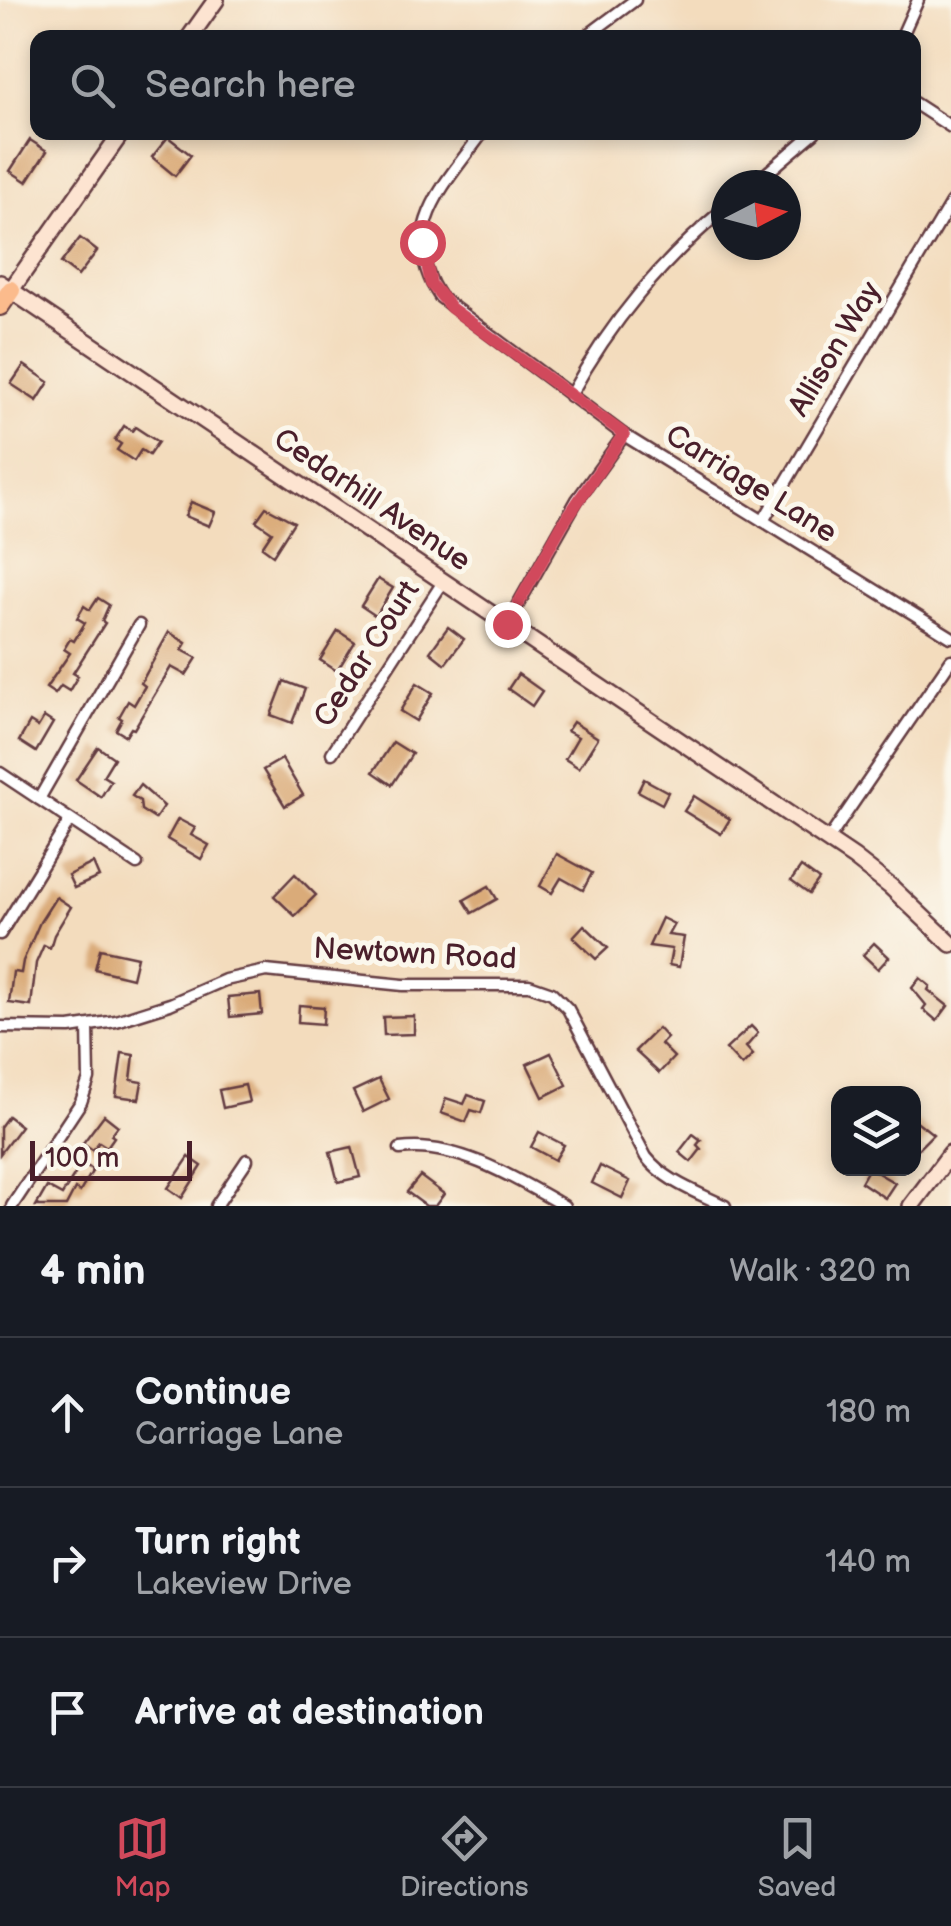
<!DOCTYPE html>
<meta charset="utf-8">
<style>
:root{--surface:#171b24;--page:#242831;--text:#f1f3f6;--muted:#9ea1a6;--line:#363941;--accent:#d1495b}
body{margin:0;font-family:"Balsamiq Sans",sans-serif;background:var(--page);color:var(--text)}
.controls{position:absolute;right:30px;bottom:30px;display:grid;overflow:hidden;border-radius:20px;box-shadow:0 5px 15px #0003}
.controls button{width:90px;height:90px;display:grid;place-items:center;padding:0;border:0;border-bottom:2px solid var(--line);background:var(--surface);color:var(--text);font:50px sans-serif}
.compass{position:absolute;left:711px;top:170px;width:90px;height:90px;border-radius:50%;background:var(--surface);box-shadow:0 5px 15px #0003;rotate:84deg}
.scale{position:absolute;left:30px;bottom:25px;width:162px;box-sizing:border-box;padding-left:10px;border:5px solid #4a1f2b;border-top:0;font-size:28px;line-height:35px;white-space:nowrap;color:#4a1f2b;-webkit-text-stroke:8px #fbf7ec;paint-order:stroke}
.stop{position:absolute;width:30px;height:30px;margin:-22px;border:8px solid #d1495b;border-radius:50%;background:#fff}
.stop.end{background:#d1495b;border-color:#fff;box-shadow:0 2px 10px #0008}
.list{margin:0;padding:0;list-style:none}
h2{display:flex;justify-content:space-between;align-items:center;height:130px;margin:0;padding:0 40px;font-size:42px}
h2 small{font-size:32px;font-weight:400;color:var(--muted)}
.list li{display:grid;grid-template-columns:65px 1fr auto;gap:30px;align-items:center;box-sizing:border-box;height:150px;padding:0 40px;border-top:2px solid var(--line)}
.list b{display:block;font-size:38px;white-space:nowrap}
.list p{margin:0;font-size:32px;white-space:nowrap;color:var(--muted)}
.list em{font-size:32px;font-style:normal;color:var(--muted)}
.icon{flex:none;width:55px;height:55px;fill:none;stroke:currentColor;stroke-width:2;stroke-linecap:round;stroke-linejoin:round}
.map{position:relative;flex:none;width:951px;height:1206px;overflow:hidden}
.search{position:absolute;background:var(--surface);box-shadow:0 5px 15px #0003;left:30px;right:30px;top:30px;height:110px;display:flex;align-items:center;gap:25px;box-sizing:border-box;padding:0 35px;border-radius:20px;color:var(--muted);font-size:38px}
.sheet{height:580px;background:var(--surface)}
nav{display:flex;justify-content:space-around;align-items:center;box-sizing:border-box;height:140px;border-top:2px solid var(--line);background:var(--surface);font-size:28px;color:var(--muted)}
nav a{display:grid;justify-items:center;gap:5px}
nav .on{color:var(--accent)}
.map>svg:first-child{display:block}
.building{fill:#daab79}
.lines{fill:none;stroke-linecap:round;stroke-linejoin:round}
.street-casing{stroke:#633b41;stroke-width:15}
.secondary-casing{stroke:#633b41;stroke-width:20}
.primary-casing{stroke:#633b41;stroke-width:22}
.street{stroke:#fff;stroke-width:10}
.secondary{stroke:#fde4d1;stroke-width:15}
.primary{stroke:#fbbb8c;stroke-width:18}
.route{stroke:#d1495b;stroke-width:12}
.labels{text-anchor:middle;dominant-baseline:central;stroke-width:10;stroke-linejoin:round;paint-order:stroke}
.street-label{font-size:30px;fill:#4a1f2b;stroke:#fbf7ec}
</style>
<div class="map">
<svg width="951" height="1206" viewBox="0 0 951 1206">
<rect width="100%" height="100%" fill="#fbf7ec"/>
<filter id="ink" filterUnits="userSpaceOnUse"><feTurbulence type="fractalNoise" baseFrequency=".01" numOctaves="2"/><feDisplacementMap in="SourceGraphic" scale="20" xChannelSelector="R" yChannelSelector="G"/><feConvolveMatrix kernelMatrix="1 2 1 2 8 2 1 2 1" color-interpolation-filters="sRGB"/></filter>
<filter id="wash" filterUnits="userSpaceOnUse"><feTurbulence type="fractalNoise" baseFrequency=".0048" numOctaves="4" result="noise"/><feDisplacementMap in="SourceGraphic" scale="40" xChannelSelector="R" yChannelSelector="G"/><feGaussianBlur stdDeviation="2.25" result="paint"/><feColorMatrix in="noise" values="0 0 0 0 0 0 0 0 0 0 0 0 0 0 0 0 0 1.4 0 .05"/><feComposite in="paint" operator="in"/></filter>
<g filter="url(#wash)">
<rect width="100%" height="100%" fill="#f3dcbd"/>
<g id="blocks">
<!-- building -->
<g class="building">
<polygon points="168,137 191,155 175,176 152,157"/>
<polygon points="30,140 47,151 27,182 10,171"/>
<polygon points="80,238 97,251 78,276 61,263"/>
<polygon points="24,365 49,382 37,401 11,384"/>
<polygon points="124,426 132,431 135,427 158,442 149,455 141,450 134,461 117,450 121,444 115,440"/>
<polygon points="191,502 215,512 209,526 185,516"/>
<polygon points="266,507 294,522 273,555 262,547 272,532 256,521"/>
<polygon points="378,579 393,588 376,616 361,606"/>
<polygon points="98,598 109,605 102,621 105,623 73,673 78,676 69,691 61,686 55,694 46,688 70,653 64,649 70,639 74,641 85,623 77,618 84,606 90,610"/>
<polygon points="448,627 464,639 445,664 430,652"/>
<polygon points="338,631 355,642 337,671 320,660"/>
<polygon points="169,632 186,643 182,650 197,658 186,675 171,667 134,729 131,728 126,736 116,730 122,719 119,717 128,701 134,705 145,686 141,683"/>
<polygon points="518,674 542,691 532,706 508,689"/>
<polygon points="284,681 305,689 292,723 271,715"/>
<polygon points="417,683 433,693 416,721 400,711"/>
<polygon points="44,717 53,723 36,752 19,741 30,722 38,727"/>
<polygon points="573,722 598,738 579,768 565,759 578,737 567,731"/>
<polygon points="393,742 412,754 392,785 373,772"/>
<polygon points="98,747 114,758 103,776 111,781 101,797 76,780"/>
<polygon points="282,759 303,795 285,806 263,770"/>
<polygon points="644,779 668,792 662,804 638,791"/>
<polygon points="140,785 164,806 155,819 141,810 140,801 132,796"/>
<polygon points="694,796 730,819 721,834 684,811"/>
<polygon points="178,819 195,828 191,835 209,845 201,859 167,839"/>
<polygon points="557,854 592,873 583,890 561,878 552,893 540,886"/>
<polygon points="93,863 99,877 74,888 68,875"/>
<polygon points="801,867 819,880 809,894 791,881"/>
<polygon points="295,874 316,895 295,916 274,896"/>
<polygon points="489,886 497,899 472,913 464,900"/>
<polygon points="56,897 71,907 54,935 50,948 44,945 36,963 31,1006 9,1003 13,972 21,973 23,961 40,922"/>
<polygon points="662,918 674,924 668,935 684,937 679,967 669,965 672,949 649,946"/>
<polygon points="584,925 608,948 596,959 573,937"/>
<polygon points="874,943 889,957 878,969 863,955"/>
<polygon points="100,949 137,957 132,978 95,969"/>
<polygon points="920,978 930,986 928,990 948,1006 937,1021 923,1009 926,1005 912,988"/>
<polygon points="260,994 262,1014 230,1017 228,997"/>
<polygon points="299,1005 324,1007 323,1024 298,1022"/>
<polygon points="414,1016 414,1034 384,1035 383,1017"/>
<polygon points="751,1026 758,1033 746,1047 753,1055 742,1066 726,1049"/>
<polygon points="658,1028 667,1038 661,1044 674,1057 659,1073 635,1051"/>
<polygon points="122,1053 134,1055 131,1080 142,1082 139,1099 116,1096"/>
<polygon points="551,1053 567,1085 543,1097 527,1064"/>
<polygon points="379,1079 389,1099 363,1112 353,1091"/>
<polygon points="245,1085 249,1102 223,1108 219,1090"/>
<polygon points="468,1095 485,1101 481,1113 471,1110 466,1122 441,1113 446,1098 464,1104"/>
<polygon points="104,1115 118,1126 111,1135 114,1137 107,1147 99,1142 93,1150 83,1143"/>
<polygon points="8,1116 21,1126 0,1154 0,1127"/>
<polygon points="914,1119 933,1134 914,1153"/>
<polygon points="539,1132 564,1145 555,1160 531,1147"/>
<polygon points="693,1134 701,1140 697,1145 701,1149 691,1162 679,1152"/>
<polygon points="352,1147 360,1177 338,1182 330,1152"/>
<polygon points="189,1157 202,1166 182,1198 168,1188"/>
<polygon points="82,1163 93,1170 80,1192 75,1189 66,1206 36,1206 47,1187 62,1195"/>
<polygon points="600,1166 630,1181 622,1198 592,1183"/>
<polygon points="869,1168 895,1183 885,1198 861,1182"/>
<polygon points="420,1176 444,1194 435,1206 426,1206 407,1192"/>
</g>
</g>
</g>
<g filter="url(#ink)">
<use href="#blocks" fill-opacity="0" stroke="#633b41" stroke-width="2.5"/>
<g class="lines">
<!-- street casing -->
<g class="street-casing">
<g id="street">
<polyline points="584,38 635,0"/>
<polyline points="901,38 918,0"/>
<polyline points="914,103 951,127"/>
<path d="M483,132C444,186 396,230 440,297L624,435L951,637"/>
<polyline points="753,185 815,132"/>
<path d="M570,396C611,321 661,262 726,207"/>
<polyline points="763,521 951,203"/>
<polyline points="507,624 577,500 624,435"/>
<polyline points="332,753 443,582"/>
<polyline points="0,773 137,864"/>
<polyline points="39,799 139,625"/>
<polyline points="828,840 951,660"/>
<polyline points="0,934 70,820"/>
<path d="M0,1027L70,1028L116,1021L170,1004L225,980L266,971L403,985H529L552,993L568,1009L646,1157C666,1182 697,1192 725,1206"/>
<path d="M400,1149C456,1141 517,1179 564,1206"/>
<polyline points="12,1206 81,1102 89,1079 88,1026"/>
<polyline points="216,1206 247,1160"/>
</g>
</g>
<!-- secondary casing -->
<g class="secondary-casing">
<g id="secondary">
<polyline points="189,38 216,0"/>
<polyline points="0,283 854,858 891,887 951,944"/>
<polyline points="11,290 122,132"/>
<polyline points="911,1206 951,1153"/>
</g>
</g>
<!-- primary casing -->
<g class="primary-casing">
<polyline id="primary" points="0,306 11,290"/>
</g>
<!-- street -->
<use href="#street" class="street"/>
<!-- secondary -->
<use href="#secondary" class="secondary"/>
<!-- primary -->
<use href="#primary" class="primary"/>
</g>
</g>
<g class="lines" filter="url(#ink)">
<!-- route -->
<polyline class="route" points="422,242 431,284 451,308 624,434 562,525 507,624"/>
</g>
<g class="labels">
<!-- street labels -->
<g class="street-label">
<text transform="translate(835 349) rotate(-59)">Allison Way</text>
<text transform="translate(751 484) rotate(32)">Carriage Lane</text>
<text transform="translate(372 500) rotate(34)">Cedarhill Avenue</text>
<text transform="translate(367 654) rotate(-57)">Cedar Court</text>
<text transform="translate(415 954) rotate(3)">Newtown Road</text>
</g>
</g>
</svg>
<div class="controls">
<button><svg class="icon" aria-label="layers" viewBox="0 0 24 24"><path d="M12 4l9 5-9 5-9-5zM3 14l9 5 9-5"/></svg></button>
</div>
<svg class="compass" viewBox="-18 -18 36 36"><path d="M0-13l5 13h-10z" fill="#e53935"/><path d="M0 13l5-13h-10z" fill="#9ea1a6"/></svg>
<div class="scale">100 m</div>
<div class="stop" style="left:422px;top:242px"></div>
<div class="stop end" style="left:507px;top:624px"></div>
<div class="search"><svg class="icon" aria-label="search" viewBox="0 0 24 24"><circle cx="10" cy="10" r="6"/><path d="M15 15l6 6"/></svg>Search here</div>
</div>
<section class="sheet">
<h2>4 min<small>Walk · 320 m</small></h2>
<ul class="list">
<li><svg class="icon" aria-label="ahead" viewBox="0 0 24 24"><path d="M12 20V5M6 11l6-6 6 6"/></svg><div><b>Continue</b><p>Carriage Lane</p></div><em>180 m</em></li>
<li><svg class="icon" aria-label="right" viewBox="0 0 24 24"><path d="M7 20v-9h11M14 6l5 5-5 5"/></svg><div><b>Turn right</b><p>Lakeview Drive</p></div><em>140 m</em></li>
<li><svg class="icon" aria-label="arrive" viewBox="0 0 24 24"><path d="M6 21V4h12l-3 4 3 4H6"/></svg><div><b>Arrive at destination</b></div></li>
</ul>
</section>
<nav>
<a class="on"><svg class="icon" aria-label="map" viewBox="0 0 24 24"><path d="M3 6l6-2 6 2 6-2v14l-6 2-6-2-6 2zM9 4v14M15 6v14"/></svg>Map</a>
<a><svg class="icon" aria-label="directions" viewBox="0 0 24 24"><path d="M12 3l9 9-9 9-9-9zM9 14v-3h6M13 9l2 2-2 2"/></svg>Directions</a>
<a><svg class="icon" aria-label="saved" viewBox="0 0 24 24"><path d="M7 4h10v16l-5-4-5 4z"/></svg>Saved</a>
</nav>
